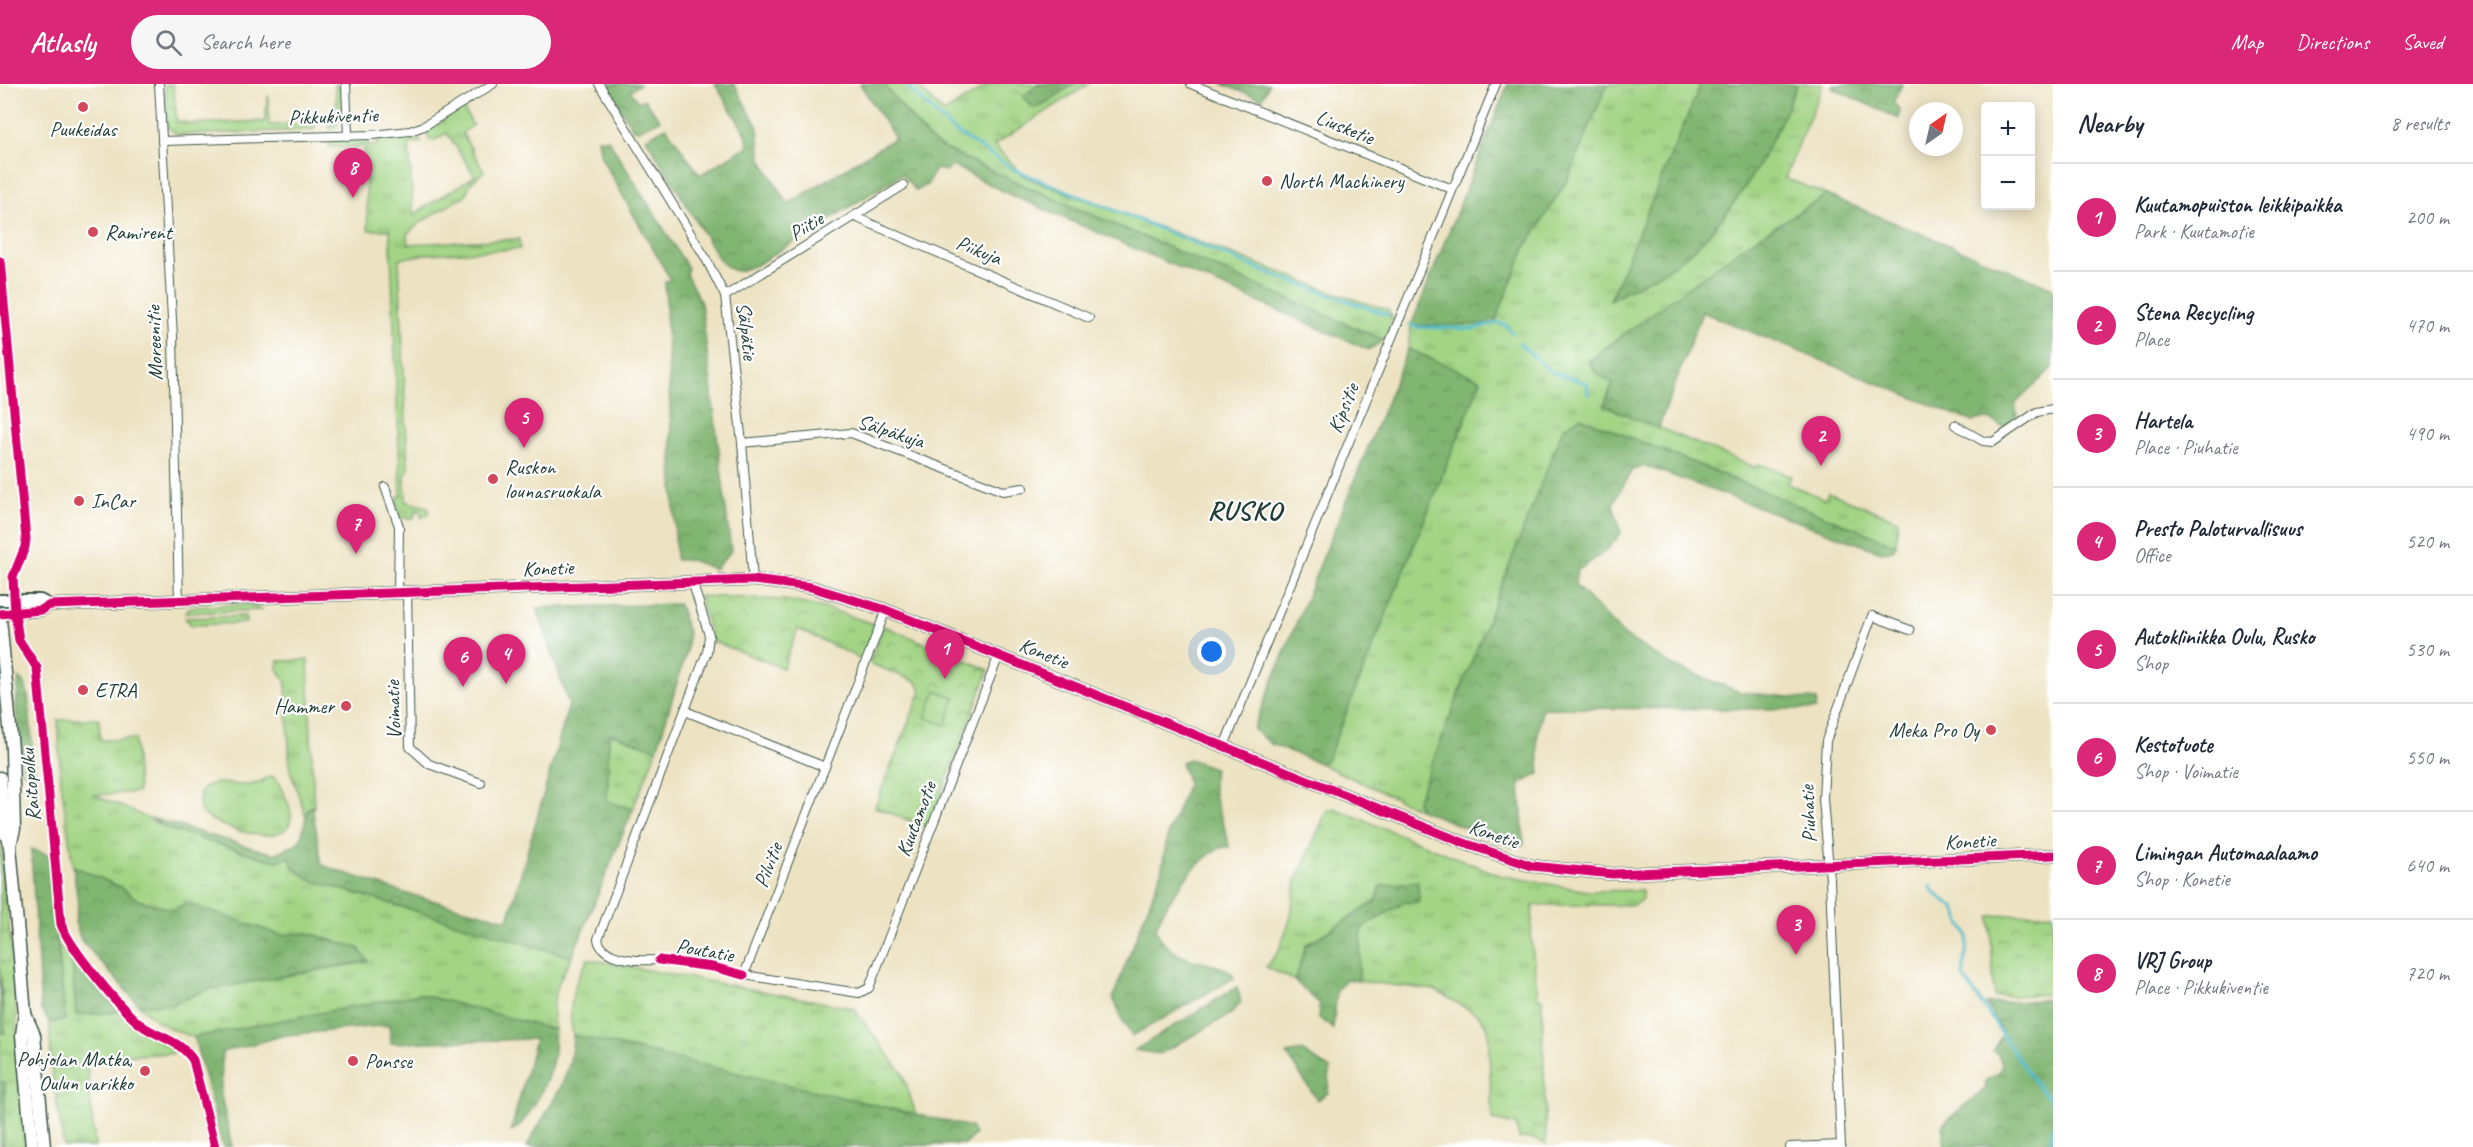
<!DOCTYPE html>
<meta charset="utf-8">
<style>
:root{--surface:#fff;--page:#f6f6f7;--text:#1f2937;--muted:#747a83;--line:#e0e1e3;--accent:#db2777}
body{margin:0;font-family:Caveat,sans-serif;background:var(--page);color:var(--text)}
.controls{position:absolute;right:18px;top:18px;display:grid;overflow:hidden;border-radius:6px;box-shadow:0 3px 15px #0003}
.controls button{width:54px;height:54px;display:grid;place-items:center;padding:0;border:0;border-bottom:2px solid var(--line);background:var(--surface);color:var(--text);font:30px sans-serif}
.compass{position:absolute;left:1909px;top:18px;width:54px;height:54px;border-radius:50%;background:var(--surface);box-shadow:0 3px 15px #0003;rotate:34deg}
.you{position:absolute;left:1212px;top:568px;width:21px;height:21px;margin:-15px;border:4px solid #fff;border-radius:50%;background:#1a73e8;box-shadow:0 0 0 9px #1a73e833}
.badge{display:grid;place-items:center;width:39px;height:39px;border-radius:50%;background:var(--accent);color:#fff;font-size:20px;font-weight:700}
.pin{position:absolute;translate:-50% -50px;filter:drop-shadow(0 2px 3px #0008)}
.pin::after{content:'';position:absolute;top:32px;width:21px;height:18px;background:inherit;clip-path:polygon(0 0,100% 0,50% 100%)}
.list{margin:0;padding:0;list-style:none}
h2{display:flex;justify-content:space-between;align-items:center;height:78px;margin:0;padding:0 24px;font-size:26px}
h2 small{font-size:20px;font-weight:400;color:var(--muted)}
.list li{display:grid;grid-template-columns:39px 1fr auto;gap:18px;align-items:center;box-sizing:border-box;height:108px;padding:0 24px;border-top:2px solid var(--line)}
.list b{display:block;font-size:22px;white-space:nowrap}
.list p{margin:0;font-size:20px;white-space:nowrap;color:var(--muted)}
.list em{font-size:20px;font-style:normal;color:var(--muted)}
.icon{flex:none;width:33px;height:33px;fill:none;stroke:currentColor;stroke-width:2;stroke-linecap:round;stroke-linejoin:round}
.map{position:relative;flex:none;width:2053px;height:1063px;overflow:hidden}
header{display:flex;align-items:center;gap:36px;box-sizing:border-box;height:84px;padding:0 30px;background:var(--accent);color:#fff}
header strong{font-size:28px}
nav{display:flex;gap:33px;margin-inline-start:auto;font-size:21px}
.search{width:420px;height:54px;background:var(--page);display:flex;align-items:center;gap:15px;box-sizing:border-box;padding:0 21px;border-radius:33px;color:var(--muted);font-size:22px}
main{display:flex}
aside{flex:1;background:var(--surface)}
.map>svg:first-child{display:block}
.grass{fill:url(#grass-tufts);stroke:#60885c;stroke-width:1.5}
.forest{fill:url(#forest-crowns);stroke:#507a53;stroke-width:1.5}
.park{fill:url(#park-crowns);stroke:#60885c;stroke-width:1.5}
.pitch{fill:#a2d484;stroke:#60885c;stroke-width:1.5}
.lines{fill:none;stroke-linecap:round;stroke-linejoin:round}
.stream{stroke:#52bcce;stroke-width:3}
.street-casing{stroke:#3e5649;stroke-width:10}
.secondary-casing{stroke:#3e5649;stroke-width:14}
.primary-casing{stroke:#3e5649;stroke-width:15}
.street{stroke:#fff;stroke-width:8}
.secondary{stroke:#fff;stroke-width:10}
.primary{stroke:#fff;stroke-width:12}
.cycleway-casing{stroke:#fff;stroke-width:13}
.cycleway{stroke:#d6006c;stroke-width:9}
.poi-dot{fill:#d1495b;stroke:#fff;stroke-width:2}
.labels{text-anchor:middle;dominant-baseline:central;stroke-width:4.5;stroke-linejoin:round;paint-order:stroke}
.street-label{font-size:21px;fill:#1f3d34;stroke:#fff}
.poi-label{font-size:21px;fill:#1f3d34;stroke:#fff;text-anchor:start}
.district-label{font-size:27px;font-weight:bold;letter-spacing:1.5px;fill:#1f3d34;stroke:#fff}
</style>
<header>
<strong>Atlasly</strong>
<div class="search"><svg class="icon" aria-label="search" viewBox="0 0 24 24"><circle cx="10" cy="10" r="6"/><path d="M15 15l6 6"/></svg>Search here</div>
<nav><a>Map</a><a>Directions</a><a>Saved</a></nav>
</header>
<main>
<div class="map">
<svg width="2053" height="1063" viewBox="0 0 2053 1063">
<defs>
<pattern id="grass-tufts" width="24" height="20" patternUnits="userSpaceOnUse" patternTransform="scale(1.5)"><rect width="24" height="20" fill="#a2d484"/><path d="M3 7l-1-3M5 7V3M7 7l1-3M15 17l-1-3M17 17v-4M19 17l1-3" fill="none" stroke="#83ad6d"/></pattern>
<pattern id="forest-crowns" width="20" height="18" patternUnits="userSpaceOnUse" patternTransform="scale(1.5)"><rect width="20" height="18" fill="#81b672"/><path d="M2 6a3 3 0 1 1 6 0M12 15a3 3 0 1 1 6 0" fill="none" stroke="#69955e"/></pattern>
<pattern id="park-crowns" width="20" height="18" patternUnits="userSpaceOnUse" patternTransform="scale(1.5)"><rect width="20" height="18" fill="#a2d484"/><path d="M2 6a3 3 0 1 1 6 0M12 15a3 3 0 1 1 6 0" fill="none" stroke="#83ad6d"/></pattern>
</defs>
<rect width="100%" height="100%" fill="#fff"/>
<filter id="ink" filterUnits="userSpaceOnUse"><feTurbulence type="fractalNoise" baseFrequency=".0167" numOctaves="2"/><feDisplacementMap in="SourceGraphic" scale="12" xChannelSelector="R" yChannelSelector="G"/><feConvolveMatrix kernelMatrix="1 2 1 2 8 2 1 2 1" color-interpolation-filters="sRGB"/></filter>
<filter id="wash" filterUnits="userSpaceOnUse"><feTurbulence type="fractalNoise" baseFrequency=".008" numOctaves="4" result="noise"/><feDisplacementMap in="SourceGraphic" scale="24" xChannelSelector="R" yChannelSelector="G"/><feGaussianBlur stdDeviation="1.35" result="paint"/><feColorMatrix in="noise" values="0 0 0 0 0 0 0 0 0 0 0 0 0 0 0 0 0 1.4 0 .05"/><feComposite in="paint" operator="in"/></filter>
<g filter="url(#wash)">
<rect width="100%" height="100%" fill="#ede3c3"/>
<!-- grass -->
<g class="grass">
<polygon points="165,0 173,0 177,38 186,38 186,40 265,37 268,11 269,41 316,39 315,43 313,46 178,51 167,43"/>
<polygon points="335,0 341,1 342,33 336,43 330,45 328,39 337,30"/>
<polygon points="883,0 915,0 944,29 989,0 1089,0 994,61 1025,93 1341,211 1388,226 1393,235 1384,256 1018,99 941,63 927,53"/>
<path d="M1607,0H1701L1611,215C1634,202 1662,191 1682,174C1737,130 1771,63 1797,0H1823L1785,94L1827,111L1753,156L1589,277L1595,288L1613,299L1604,321L1754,383L1760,380L1791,392L1788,400L1825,415L1828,408L1898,436L1896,461L1580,333L1417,717L1419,725L1319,679L1327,676L1481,297L1408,265L1411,242L1494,240L1525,164L1568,95Z"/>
<polygon points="463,24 473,41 462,49 484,87 470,100 466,111 421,138 407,150 408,160 519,155 520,165 426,170 399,175 408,386 405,392 406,418 428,423 429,429 422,434 420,427 416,426 414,434 398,434 397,413 401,412 390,146 368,146 364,62 329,63 329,58 332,56 367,55 369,62 377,61 379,54 417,52 422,58 409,60 413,131 475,92 447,49 435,56 429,56 427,46"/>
<polygon points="251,520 261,526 185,529 190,523"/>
<polygon points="245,532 246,539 191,541 185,534"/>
<polygon points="308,576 314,724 308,724 306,733 290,686 286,599 278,585 278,577"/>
<path d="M99,634L100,656L135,655L138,708L95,711C107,717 150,733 155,739L267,775L289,772L293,783L311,796L572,873C557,898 549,916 555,946L419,910L194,953C172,947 154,938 139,921L173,920L206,906L367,878L358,864L308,849L281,851L186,819L174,826L138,816L120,803L73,782L61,699L58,636Z"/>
<polygon points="609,648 657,665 633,725 607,718"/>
<path d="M271,692L276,694C281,705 291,720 291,732C290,770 211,742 201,727C198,722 199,715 200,709C212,691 231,703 249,701C257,700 264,696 271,692Z"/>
<polygon points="1334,724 1499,791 1588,807 1642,806 1642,815 1634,821 1533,821 1531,853 1538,914 1542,914 1546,1060 1533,1055 1519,1054 1516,1041 1492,1036 1488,944 1478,931 1435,906 1358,897 1362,844 1405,818 1377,817 1306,861 1295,897 1266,883 1278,868 1290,836 1296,797 1327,726"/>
<polygon points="0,739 16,922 18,990 25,1063 0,1063 4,1061 5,999 0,999 0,949 5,949 0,887"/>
<path d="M58,860L72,876L76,931L119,928C137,950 156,954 179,969L86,973L95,1063H64L51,983L50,939L65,936Z"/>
<path d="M588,875L853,924L903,990L916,1031L573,951C567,922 573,900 588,875Z"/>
</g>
<!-- forest -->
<g class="forest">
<polygon points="605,0 640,0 630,7 638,18 644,15 660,36 638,46 633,45"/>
<path d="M715,0H734L758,44L761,75L788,120L895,54L860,0H883L927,53L941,63L1018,99L1384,256L1369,266L1011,111L953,82L946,87L935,85L927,101L916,107L902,90L758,180C737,188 735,192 719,175L646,54L666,43L700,91L748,62L746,50Z"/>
<polygon points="1040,0 1074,0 1041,22 1033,23 1022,12"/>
<polygon points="1222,0 1269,0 1262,15"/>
<polygon points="1508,0 1607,0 1568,95 1525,164 1494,240 1411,242"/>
<path d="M1701,0H1797C1773,60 1734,134 1682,175C1661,191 1633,202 1610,216Z"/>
<polygon points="1833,0 1902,0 1893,19 1900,25 1899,35 1832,4"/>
<polygon points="598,55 608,55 688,184 686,190 701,219 731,467 715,485 691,476 676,476 665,198 670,195 601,73"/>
<path d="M1827,111L2053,204V283L2015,320L2017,331L2005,344C1993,337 1986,331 1973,338L1702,228L1658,345L1604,321L1613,299L1595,288L1589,276L1753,156Z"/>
<polygon points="1408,265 1481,296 1327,676 1319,679 1271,660 1253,645"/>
<polygon points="1580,333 1896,461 1893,466 1881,468 1646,382 1632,386 1613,420 1621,449 1606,467 1577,487 1575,501 1625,552 1671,581 1740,608 1817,616 1816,625 1542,624 1537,656 1540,689 1520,700 1524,760 1513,763 1419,725 1417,717 1563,344"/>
<polygon points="679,520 688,549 687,566 657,665 609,649 607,717 633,725 572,873 310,796 293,783 289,773 278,777 267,775 168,745 151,734 274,770 295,761 301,754 308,724 312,722 322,781 404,809 508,836 569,621 537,524"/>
<polygon points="19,594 25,600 28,611 35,694 23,688 16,623"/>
<path d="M1189,675L1214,684C1209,720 1225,731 1229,763C1207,758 1158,826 1156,846C1174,888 1228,873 1234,894L1132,952L1122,936L1113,913L1161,789L1168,749L1188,700L1181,678Z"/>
<polygon points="31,765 49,771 65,936 50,939 41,926"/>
<polygon points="73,782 120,803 138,816 173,826 186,819 281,851 308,849 358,864 368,877 206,906 173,920 139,921 81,856 75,838 78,819"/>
<polygon points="1418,797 1419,818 1405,818 1362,844 1358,897 1346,895 1337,906 1333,945 1318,933 1320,920 1295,897 1306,861 1377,817 1380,802"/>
<polygon points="72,876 119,928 76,931"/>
<polygon points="0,887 5,949 0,949"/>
<polygon points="1237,903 1241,918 1231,930 1160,970 1135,966"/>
<path d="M419,910L555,946C554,955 555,965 553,975C549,994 529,1040 511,1047L535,955L391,959L389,941L286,951L222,968L221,1012L232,1063H223L194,953Z"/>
<path d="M2053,915V1063H1945L1942,1042C1955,1027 1971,1018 1986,1004L1985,997L1999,989L2002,981L1998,970L1992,967L2003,950L1986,920Z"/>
<path d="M573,951L971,1043L975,1050L965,1060L875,1063H527C547,1022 572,1000 573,951Z"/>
<polygon points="1301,967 1330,985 1328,1009 1317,1016 1287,970"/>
<polygon points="0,999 5,999 4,1061 0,1062"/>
</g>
<!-- park -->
<g class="park">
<polygon points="699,512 785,516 829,525 876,541 863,576 798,545 783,584 712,557"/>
<polygon points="884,542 989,586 928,744 875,723 921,607 917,598 869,579"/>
<polygon points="2053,829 2053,910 1994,913 1990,832"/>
</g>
<!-- pitch -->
<polygon class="pitch" points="936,606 955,614 945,641 925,633"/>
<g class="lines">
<!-- stream -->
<g class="stream">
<polyline points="905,0 951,45 1013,85 1274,191 1388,231"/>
<polyline points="1410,240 1415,243 1473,245 1498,239 1507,242 1512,249"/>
<polyline points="1519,259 1551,288 1587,299 1588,311"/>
<polyline points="1931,802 1933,808 1954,823 1968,853 1963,892 2034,998 2053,1019"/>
<polyline points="2050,1063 2053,1043"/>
</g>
</g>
</g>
<g filter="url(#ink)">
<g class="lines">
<!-- street casing -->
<g class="street-casing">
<g id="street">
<polyline points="159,0 173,253 179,518"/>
<polyline points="346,0 348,52"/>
<polyline points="599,0 705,173 725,212 742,359 753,496"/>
<polyline points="1191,0 1452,105"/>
<polyline points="162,57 372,51 410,47 424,42 493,0"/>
<polyline points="855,133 1089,234"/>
<polyline points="725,212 904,101"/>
<polyline points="1955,341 1983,357 1993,358 2037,328 2053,325"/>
<polyline points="742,359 851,349 1003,407 1023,404"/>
<polyline points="385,403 399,442 398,508"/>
<polyline points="407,508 410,663 429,680 481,699"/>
<polyline points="886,526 744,891 859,909 869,904 999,571"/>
<polyline points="685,627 825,683"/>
<polyline points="1224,662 1496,0"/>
<path d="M659,876C641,877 602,877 598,855L707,568L709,551L692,497"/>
<polyline points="1790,1063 1841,1061"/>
<polyline points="1841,1063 1830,796 1823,715 1826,657 1872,532 1910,546"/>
</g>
</g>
<!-- secondary casing -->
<g class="secondary-casing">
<g id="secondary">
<polyline points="0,516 40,516 50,521"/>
<polyline points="0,530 41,526 50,521 753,496 811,503 883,525 1464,759 1532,782 1613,790 2053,771"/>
</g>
</g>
<!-- primary casing -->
<g class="primary-casing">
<g id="primary">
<polyline points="0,535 12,665 14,745 10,761"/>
<polyline points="0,694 4,744 10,762 25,929 22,951 32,1063"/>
<polyline points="25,930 34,951 44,1063"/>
</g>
</g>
<!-- street -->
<use href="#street" class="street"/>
<!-- secondary -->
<use href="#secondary" class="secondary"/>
<!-- primary -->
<use href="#primary" class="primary"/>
<!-- cycleway casing -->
<g class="cycleway-casing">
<g id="cycleway">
<path d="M0,177L26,455L25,463L13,493L15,530L19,556L37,584L61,840C69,863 123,929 144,943C163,955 180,957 193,976L215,1063"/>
<polyline points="0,530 41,526 50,521 753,496 811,503 883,525 1464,759 1532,782 1613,790 2053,771"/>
<polyline points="659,876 713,883 744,891"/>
</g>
</g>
<!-- cycleway -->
<use href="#cycleway" class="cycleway"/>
</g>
</g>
<!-- markers -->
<g class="poi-dot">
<circle cx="83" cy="23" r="6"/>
<circle cx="1267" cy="97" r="6"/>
<circle cx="93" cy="148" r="6"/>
<circle cx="493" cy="395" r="6"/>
<circle cx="79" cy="417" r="6"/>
<circle cx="83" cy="606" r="6"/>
<circle cx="346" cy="622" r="6"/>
<circle cx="1991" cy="646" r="6"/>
<circle cx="353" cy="977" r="6"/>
<circle cx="145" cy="987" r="6"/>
</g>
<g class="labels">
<!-- street labels -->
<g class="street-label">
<text transform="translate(333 32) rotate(-2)">Pikkukiventie</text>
<text transform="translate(1345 43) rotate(22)">Liusketie</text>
<text transform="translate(806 142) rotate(-31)">Piitie</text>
<text transform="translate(979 166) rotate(22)">Piikuja</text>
<text transform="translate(747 247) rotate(83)">Sälpätie</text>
<text transform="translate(154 259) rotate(-92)">Moreenitie</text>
<text transform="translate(1343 324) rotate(-68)">Kipsitie</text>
<text transform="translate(891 347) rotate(18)">Sälpäkuja</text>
<text transform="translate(548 484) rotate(-2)">Konetie</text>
<text transform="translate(1044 569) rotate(22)">Konetie</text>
<text transform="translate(393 626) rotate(-92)">Voimatie</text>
<text transform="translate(30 701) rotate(-95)">Raitopolku</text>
<text transform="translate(1808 730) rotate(-93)">Piuhatie</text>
<text transform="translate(916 735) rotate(-69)">Kuutamotie</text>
<text transform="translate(1494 750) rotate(19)">Konetie</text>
<text transform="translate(1970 757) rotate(-3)">Konetie</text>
<text transform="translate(768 781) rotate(-69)">Pilvitie</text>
<text transform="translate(705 866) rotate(10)">Poutatie</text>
</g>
<!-- poi labels -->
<g class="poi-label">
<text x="83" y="45" text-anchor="middle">Puukeidas</text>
<text x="1279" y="97">North Machinery</text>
<text x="105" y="148">Ramirent</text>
<text x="505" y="383">Ruskon<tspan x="505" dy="24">lounasruokala</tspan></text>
<text x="91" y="417">InCar</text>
<text x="95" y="606">ETRA</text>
<text x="334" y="622" text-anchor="end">Hammer</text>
<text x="1979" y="646" text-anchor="end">Meka Pro Oy</text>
<text x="133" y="975" text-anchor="end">Pohjolan Matka,<tspan x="133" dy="24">Oulun varikko</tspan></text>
<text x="365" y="977">Ponsse</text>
</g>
<!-- district labels -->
<g class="district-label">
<text x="1245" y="426">RUSKO</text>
</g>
</g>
</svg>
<div class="controls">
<button>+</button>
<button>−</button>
</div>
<svg class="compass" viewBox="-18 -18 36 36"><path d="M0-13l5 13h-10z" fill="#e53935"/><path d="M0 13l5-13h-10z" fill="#747a83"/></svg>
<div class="you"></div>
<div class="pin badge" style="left:945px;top:595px">1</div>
<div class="pin badge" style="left:1821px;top:382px">2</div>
<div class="pin badge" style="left:1796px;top:871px">3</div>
<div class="pin badge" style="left:506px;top:600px">4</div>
<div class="pin badge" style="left:524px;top:364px">5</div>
<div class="pin badge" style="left:463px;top:603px">6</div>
<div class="pin badge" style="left:356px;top:470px">7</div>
<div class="pin badge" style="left:353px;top:114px">8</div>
</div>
<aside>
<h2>Nearby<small>8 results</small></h2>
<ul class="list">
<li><span class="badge">1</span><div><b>Kuutamopuiston leikkipaikka</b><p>Park · Kuutamotie</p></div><em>200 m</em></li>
<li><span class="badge">2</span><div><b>Stena Recycling</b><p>Place</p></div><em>470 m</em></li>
<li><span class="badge">3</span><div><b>Hartela</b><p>Place · Piuhatie</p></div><em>490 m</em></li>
<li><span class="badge">4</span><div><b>Presto Paloturvallisuus</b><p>Office</p></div><em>520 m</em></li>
<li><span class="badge">5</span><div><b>Autoklinikka Oulu, Rusko</b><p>Shop</p></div><em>530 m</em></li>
<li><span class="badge">6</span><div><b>Kestotuote</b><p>Shop · Voimatie</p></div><em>550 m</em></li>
<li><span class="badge">7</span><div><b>Limingan Automaalaamo</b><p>Shop · Konetie</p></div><em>640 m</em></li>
<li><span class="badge">8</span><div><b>VRJ Group</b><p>Place · Pikkukiventie</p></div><em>720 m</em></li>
</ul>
</aside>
</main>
